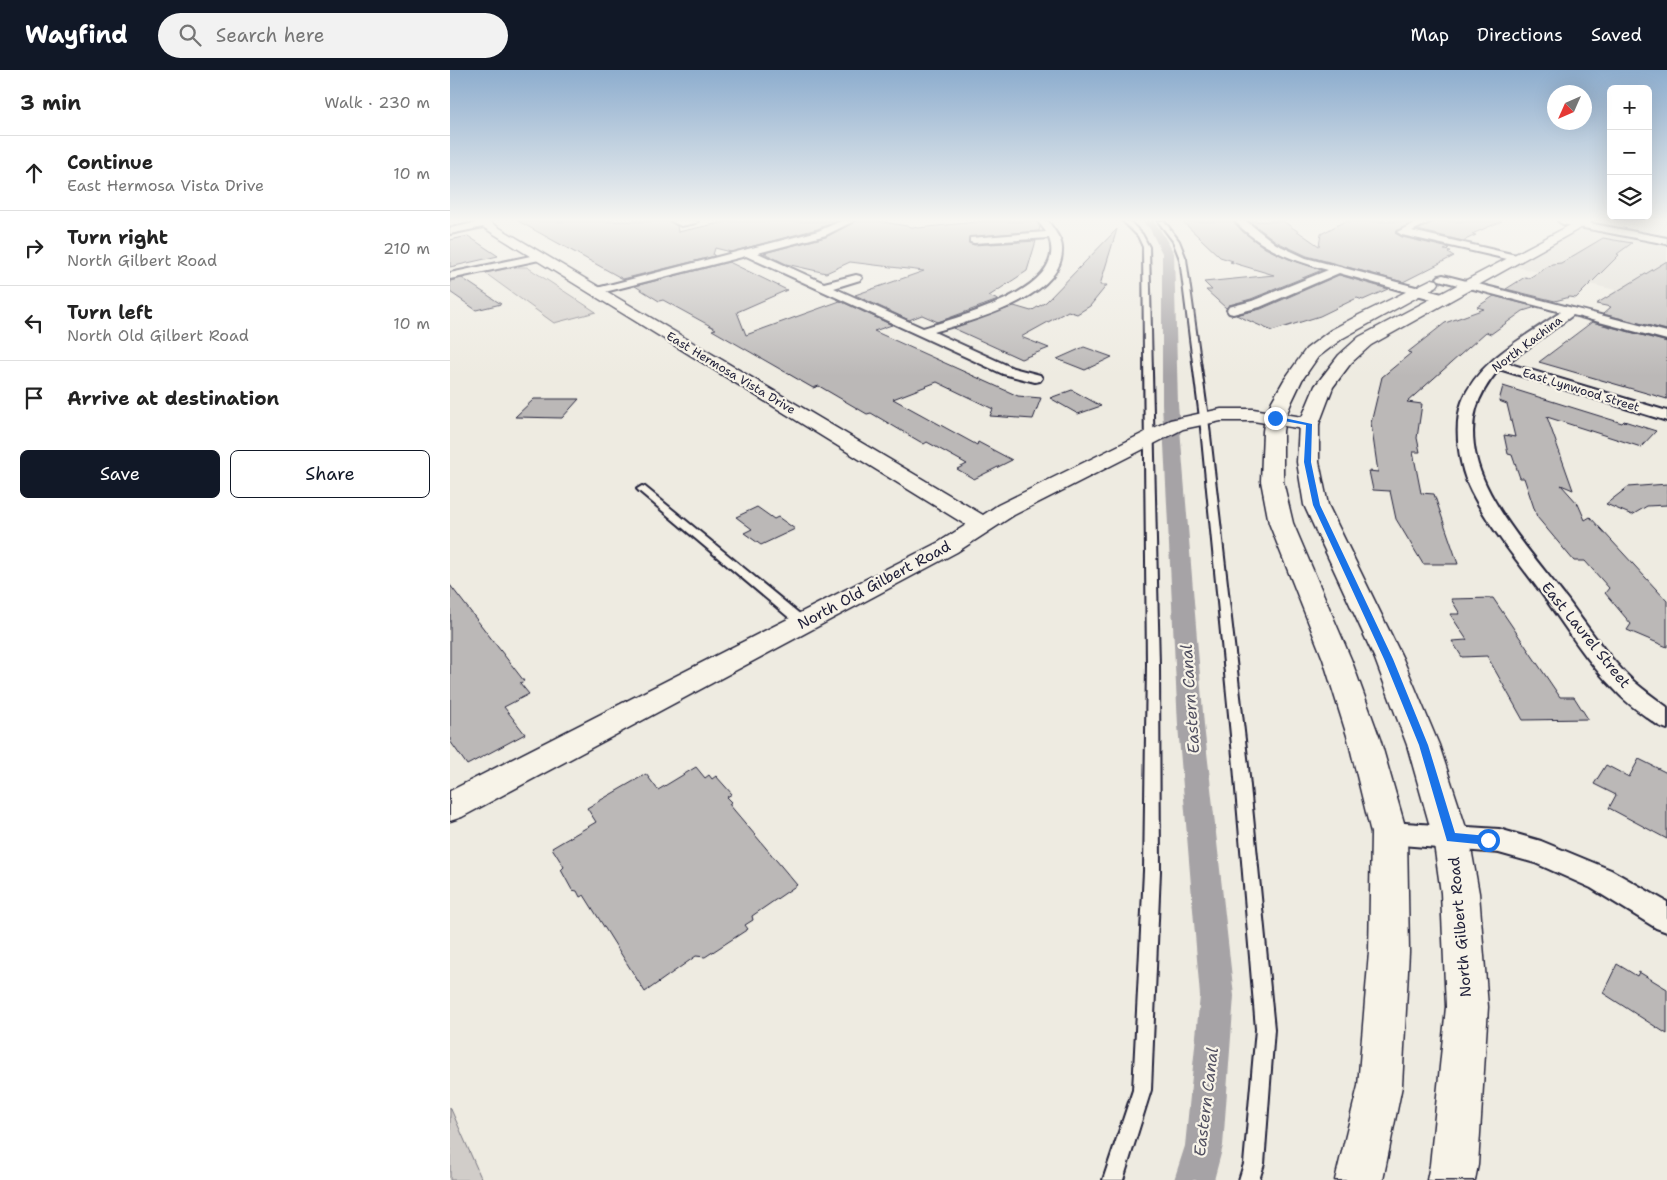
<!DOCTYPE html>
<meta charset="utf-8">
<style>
:root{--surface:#fff;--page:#f2f2f2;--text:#222;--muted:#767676;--line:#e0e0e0;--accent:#111827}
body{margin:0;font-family:"Shantell Sans",sans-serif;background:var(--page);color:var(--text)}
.controls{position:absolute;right:15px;top:15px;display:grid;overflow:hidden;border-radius:8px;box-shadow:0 5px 20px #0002}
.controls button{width:45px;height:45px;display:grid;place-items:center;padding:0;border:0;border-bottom:1px solid var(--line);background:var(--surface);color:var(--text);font:25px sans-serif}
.compass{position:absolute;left:1097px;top:15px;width:45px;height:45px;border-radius:50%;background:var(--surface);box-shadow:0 5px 20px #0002;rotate:225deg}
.stop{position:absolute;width:15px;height:15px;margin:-11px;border:4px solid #1a73e8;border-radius:50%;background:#fff}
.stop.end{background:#1a73e8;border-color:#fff;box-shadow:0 1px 5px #0008}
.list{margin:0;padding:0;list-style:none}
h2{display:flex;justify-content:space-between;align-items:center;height:65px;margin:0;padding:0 20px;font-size:21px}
h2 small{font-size:16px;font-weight:400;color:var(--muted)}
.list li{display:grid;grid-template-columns:32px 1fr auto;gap:15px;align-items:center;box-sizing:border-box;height:75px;padding:0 20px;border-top:1px solid var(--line)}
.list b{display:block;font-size:19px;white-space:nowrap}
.list p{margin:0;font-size:16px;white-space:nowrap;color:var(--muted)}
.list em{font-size:16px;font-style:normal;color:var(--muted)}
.actions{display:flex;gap:10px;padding:15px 20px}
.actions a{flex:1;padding:11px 0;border:1px solid var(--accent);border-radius:8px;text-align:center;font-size:18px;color:var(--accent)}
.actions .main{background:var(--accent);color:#fff}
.icon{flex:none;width:28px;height:28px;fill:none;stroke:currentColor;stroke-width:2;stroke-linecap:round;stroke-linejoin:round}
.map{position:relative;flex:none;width:1217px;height:1110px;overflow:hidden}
header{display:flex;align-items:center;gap:30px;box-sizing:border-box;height:70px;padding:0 25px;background:var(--accent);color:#fff}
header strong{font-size:24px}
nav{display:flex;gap:28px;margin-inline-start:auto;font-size:18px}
.search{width:350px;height:45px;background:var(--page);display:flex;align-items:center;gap:12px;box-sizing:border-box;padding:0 18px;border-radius:28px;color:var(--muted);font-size:19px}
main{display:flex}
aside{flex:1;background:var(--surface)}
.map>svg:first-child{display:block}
.built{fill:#dfdcd4}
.green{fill:#d1cdc9;stroke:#7a7882}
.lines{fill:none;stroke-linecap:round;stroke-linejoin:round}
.canal{fill:#a6a3a6;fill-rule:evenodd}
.building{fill:#bbb8b7;stroke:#22223b}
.lane-casing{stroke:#22223b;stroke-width:4}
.street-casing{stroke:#22223b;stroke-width:4}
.secondary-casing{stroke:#22223b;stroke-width:3}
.primary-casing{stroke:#22223b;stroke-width:3}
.lane{fill:#f7f3e8;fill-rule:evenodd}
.street{fill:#f7f3e8;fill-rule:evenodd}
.secondary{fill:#f7f3e8;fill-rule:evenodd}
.primary{fill:#f7f3e8;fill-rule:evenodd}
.route{fill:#1a73e8}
.labels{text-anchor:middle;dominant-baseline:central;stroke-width:4.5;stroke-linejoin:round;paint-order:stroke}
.far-street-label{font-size:12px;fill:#22223b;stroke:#f7f3e8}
.street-label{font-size:15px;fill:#22223b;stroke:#f7f3e8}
.water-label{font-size:16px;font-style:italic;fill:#504f60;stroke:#f7f3e8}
</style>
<header>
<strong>Wayfind</strong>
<div class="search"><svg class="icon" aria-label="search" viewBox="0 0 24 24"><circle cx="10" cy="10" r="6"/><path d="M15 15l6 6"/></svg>Search here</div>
<nav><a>Map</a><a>Directions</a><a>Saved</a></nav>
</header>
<main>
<aside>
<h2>3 min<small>Walk · 230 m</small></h2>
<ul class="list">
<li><svg class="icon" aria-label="ahead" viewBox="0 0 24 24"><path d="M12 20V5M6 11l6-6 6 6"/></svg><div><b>Continue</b><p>East Hermosa Vista Drive</p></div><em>10 m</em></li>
<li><svg class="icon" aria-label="right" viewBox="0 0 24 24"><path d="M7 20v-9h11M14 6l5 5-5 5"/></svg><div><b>Turn right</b><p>North Gilbert Road</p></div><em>210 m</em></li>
<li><svg class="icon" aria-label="left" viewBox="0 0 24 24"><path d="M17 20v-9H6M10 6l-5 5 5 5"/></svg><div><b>Turn left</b><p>North Old Gilbert Road</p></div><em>10 m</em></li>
<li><svg class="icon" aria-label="arrive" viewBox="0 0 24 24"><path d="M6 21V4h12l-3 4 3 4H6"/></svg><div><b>Arrive at destination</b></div></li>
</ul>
<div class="actions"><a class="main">Save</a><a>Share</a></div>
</aside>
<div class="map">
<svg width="1217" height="1110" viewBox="0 0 1217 1110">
<rect width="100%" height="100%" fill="#eeebe1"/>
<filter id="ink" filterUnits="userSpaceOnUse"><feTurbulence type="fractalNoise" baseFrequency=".02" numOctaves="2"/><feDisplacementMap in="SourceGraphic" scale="10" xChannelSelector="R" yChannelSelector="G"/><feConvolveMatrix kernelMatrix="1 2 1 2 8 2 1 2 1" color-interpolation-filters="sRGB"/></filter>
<g filter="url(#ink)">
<!-- built -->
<polygon class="built" points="1130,154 1217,171 1217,232 1054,194"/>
<!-- green -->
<g class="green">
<polygon points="65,197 77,197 146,242 104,253 35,203"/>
<polygon points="0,1037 32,1110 0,1110"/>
</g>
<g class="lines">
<!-- canal -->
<polygon class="canal" points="692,151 703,151 709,158 724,183 728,334 754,655 784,926 773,1076 764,1110 724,1110 735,1076 750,926 728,655 712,334 712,183 700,159"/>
</g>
<!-- building -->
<g class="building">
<polygon points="68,151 219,151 227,156 228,162 279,151 386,151 367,159 281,182 265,178 263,185 265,186 173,209"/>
<polygon points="406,151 428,151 468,158 535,151 586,151 590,157 589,161 519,167 519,173 524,175 586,171 577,201 539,226 548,230 488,252 472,245 459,250 405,225 474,201 400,192 376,203 336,194 314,183 376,167"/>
<polygon points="732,151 783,151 793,162 815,178 839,189 872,200 801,229 779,235 776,238 756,220 762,220 754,212 824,205 780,192 783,191 770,187"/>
<polygon points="799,151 833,151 869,176 871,164 895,151 965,151 945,163 952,167 999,178 994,180 1001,181 998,183 1004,186 953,212 857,186 827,172"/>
<polygon points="984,151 1052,151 1022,164 1026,165 1013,171 968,160"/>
<polygon points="667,159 650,215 657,215 640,236 627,244 618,241 571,267 599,278 571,289 503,258 564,236 581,241 596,232"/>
<polygon points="18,166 48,186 0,197 0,170"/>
<polygon points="1153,168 1182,173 1167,184 1169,185 1126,228 1120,227 1105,231 1056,219 1075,207 1079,208 1102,194 1111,193"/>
<polygon points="1217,191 1217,260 1153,244 1161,237 1146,234"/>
<polygon points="279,192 337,220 287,242 296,265 390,231 442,255 424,261 568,326 591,328 583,349 540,346 543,339 487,312 443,329 527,375 528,372 562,390 524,409 507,399 517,394 477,372 474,374 421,343 417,344 369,316 363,318 262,260 266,259 213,230 209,231 185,216"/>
<polygon points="889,205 938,219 913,230 907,228 870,246 822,261 786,245 811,239"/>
<polygon points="12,208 51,234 26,240 0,222 0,211"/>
<polygon points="1044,226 1086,237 1073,241 1041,264 1036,262 957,332 972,334 967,368 970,382 963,382 971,423 984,424 1008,494 973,494 946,449 940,421 923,420 919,401 928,402 921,353 932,307 961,283 958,282 995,253 1034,239 1027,237"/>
<polygon points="1142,252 1217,272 1217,329 1089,292"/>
<polygon points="634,277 662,287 635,300 607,289"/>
<polygon points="1053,316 1172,353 1174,351 1206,361 1191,377 1097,347 1123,420 1111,415 1128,434 1135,450 1140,447 1217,531 1217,577 1177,560 1181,554 1155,523 1159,518 1135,491 1124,491 1087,447 1074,408 1070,408 1062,385 1058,384 1054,365 1065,367 1057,334 1049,331"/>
<polygon points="622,320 651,336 628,344 600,328"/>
<polygon points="84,329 129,329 112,348 65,347"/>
<polygon points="1217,414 1217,435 1197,436 1182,445 1156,434 1178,417"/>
<polygon points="307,437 324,449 328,447 345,459 311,475 294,463 302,459 286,447"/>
<polygon points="0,515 74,611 70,613 79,624 54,637 75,664 17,695 0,671"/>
<polygon points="1043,528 1110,627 1124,627 1138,649 1073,650 1037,586 1012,587 1002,571 1017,570 1000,544 1010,544 1001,529"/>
<polygon points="1189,689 1217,703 1217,769 1159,738 1166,725 1144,714 1156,695 1179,707"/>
<polygon points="246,697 255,708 259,705 262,709 266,706 282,724 277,727 282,732 279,734 347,815 302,846 303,850 295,855 298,859 255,887 246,886 195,922 134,825 130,827 127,821 122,820 111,800 114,797 102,778 146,752 137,738 196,704 208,720"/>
<polygon points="1167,894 1187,906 1189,902 1217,919 1217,964 1153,923"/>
</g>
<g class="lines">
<!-- lane casing -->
<g class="lane-casing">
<g id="lane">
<polygon points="673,151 679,151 692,164 699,177 709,595 710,801 701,1020 673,1110 653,1110 683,1020 694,801 697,595 693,177 688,166"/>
<polygon points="708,151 714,151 729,171 736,189 758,348 798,696 824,959 814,1094 809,1110 789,1110 794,1094 806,959 784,696 750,348 730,189 723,171"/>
<polygon points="192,416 195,417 357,550 359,553 357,556 349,556 189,421 187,419"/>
</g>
</g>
<!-- street casing -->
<g class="street-casing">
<g id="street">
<polygon points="35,151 40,154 38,156 0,164 0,158"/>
<polygon points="221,151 248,151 246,153 231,156"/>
<path d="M391,151H404L376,165L308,183L374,213L406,205L410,206L412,208L410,210L384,218L473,258C507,247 619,220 599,168L524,173L520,172V168L596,162L588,151H598C603,159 612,169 612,178C615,228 520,251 484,262L563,298L590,305L592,308L590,311L585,312L553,304L296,186L147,224L141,221L143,219L368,161Z"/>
<path d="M785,151H796L826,174L856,188L996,225L998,228L992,232L889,203L810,237L783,244L779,243L777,240L779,237L802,231L878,200C844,191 809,178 785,151Z"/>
<polygon points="969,151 982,151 962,161 1066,185 1071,188 1066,191 952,165 947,162"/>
<polygon points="1108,151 1128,151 1217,168 1217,174 1113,154"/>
<polygon points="90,184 95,187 94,189 0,209 0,203"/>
<path d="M993,205L1217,262V270L1123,245L1057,293L1217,341V351L1049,299C1026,327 1018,350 1026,387C1037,435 1087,490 1117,529C1137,556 1157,586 1181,609C1192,619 1205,628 1217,637V659L1209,656C1194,645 1177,634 1165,620C1137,592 1115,556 1092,524C1068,491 1039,457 1021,421C1009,398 1003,357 1012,332C1028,290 1076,267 1111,242L989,210L987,208L989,206Z"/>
<polygon points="939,752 1049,759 1091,771 1161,800 1217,832 1217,862 1206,858 1141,818 1085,793 1049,783 939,774 929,771 925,763 929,755"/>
</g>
</g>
<!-- secondary casing -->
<g class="secondary-casing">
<polygon id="secondary" points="23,151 38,151 533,445 548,435 720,350 771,339 803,339 859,348 866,350 869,354 866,358 859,360 803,351 771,351 733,359 564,445 507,482 12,747 0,751 0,721 489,472 516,455"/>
</g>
<!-- primary casing -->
<g class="primary-casing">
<g id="primary">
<polygon points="1128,151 1143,151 921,275 901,293 883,317 869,354 869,392 878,435 953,589 989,675 1019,767 1029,823 1038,937 1028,1095 1025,1110 977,1110 980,1095 996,937 991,823 983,767 957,675 925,589 854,435 847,392 849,354 865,316 889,285 909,267"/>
<polygon points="982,209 987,210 989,213 987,216 893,268 868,287 852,310 842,331 835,348 833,361 833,411 843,453 901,589 930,669 957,763 959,882 952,1016 933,1110 885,1110 908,1016 919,882 921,763 898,669 873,589 819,453 811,411 813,361 815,348 822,331 834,310 856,279 881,260 909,245"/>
</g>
</g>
<!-- lane -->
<use href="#lane" class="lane"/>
<!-- street -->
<use href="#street" class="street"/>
<!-- secondary -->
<use href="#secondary" class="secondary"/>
<!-- primary -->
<use href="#primary" class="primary"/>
</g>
</g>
<!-- sky -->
<linearGradient id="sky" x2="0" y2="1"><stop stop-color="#8dadce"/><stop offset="0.49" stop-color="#f7f6f2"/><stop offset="1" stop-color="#f7f6f2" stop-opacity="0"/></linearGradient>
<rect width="1217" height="306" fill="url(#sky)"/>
<!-- route -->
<polygon class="route" points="825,346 862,354 861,392 870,435 943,589 978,675 1005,763 1038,766 1043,770 1042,773 1038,775 997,771 969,675 934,589 863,435 854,392 856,355 823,349"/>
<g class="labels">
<!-- far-street labels -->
<g class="far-street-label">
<text transform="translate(1077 274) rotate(-37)">North Kachina</text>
<text transform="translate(281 303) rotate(31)">East Hermosa Vista Drive</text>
<text transform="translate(1131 320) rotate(17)">East Lynwood Street</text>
</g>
<!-- street labels -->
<g class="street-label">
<text transform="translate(424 515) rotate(-28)">North Old Gilbert Road</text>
<text transform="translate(1136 565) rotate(51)">East Laurel Street</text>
<text transform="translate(1010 857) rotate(-95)">North Gilbert Road</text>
</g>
<!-- water labels -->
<g class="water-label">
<text transform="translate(740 629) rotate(-94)">Eastern Canal</text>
<text transform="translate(756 1032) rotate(-83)">Eastern Canal</text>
</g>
</g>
</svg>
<div class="controls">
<button>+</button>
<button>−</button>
<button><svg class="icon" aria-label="layers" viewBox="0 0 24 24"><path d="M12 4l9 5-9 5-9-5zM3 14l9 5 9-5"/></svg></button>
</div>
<svg class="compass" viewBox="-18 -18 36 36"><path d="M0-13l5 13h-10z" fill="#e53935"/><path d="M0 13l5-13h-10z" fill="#767676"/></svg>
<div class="stop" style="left:1038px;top:770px"></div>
<div class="stop end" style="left:825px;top:348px"></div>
</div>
</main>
